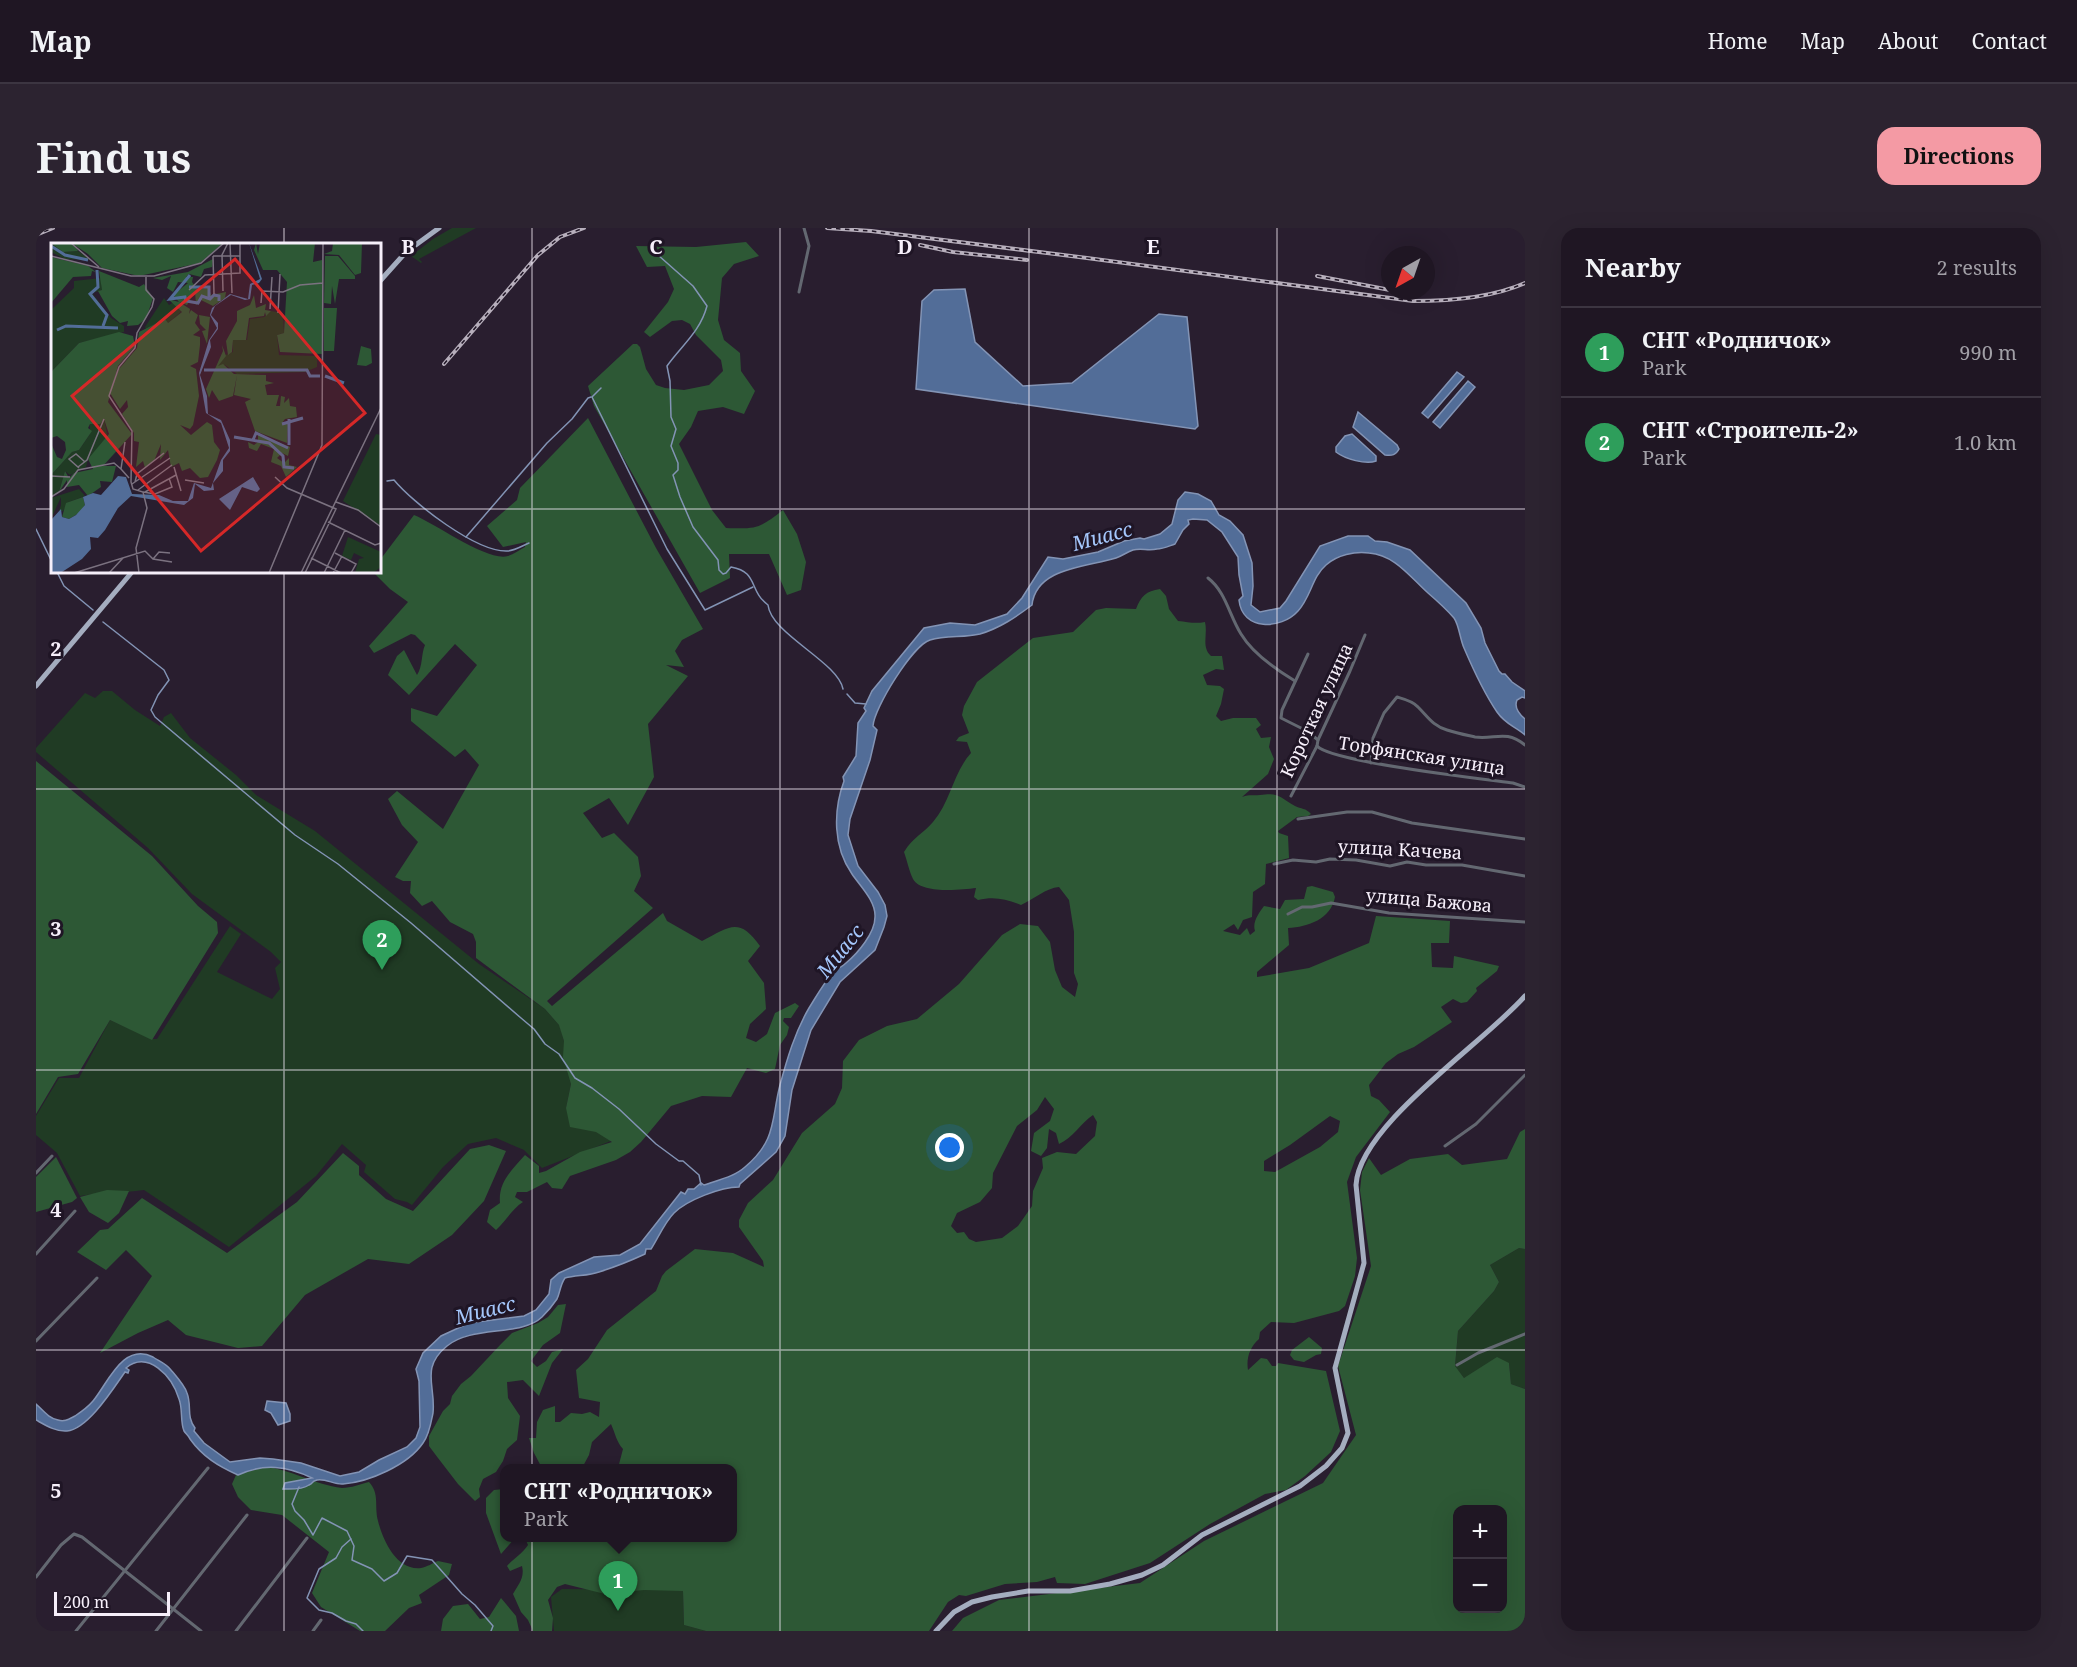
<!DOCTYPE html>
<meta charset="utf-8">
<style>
:root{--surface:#1f1623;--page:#2c2330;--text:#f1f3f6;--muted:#a19fa6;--line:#3c3541;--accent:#f49aa4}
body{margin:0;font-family:"Noto Serif",serif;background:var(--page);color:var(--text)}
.controls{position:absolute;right:18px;bottom:18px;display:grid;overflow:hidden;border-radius:12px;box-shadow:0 6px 24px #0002}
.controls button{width:54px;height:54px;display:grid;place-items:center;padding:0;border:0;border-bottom:2px solid var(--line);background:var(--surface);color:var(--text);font:30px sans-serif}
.compass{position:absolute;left:1345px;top:18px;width:54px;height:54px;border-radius:50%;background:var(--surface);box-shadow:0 6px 24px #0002;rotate:220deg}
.scale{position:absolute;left:18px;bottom:15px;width:116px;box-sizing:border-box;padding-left:6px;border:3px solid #f6effa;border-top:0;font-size:16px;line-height:21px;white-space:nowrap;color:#f6effa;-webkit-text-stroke:4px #1f1525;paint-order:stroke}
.you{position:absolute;left:914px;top:920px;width:21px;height:21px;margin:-15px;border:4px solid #fff;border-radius:50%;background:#1a73e8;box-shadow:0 0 0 9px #1a73e833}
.badge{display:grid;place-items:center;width:39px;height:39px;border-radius:50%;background:var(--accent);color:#fff;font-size:20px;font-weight:700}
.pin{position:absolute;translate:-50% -50px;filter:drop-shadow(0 2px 3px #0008)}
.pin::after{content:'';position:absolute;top:32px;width:21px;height:18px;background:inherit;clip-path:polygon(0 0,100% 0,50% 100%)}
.popup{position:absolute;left:464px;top:1236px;width:237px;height:78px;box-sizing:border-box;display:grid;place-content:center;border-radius:12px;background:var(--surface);filter:drop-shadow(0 2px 4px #0005);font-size:20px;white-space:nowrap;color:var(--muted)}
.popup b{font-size:22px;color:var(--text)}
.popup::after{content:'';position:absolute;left:50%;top:100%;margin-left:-12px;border:12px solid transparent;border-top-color:var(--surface)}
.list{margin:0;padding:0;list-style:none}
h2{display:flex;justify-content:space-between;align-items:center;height:78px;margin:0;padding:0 24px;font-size:26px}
h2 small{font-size:20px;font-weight:400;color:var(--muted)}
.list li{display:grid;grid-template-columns:39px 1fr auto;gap:18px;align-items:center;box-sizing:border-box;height:90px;padding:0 24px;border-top:2px solid var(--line)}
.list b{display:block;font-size:22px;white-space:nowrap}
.list p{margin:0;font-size:20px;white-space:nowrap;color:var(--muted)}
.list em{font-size:20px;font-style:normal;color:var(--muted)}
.map{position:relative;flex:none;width:1489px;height:1403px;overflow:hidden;border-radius:18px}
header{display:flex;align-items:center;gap:36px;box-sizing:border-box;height:84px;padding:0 30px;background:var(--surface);border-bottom:2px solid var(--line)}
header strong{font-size:28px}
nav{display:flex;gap:33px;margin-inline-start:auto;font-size:21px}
.intro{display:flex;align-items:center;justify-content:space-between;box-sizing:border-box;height:144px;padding:0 36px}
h1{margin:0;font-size:42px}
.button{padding:15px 27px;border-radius:18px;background:var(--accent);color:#111;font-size:21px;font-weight:700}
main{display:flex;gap:36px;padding:0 36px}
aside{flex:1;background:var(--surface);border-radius:18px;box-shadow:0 6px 24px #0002}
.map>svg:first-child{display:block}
.green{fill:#203b24}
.forest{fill:#2d5835;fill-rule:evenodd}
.water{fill:#526d98;stroke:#8394b5;stroke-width:1.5}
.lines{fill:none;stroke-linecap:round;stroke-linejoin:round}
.stream{stroke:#8394b5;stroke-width:1.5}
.minor{stroke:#636871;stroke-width:3}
.primary{stroke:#a4adbf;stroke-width:5}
.rail-casing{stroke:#b7afbc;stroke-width:4}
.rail{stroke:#1f1525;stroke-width:1.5;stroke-dasharray:4.5;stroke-linecap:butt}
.grid{fill:none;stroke:#f6effa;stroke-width:1.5;stroke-opacity:0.55}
.labels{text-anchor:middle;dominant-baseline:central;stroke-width:6;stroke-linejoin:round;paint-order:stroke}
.street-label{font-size:18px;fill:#f6effa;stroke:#1f1525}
.water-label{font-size:20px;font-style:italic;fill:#a5c7fc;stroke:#1f1525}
.inset-river{fill:none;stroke:#526d98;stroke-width:3}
.inset-road{fill:none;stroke:#7b7280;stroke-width:1.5}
.view{fill:#d62828;fill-opacity:0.15;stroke:#d62828;stroke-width:3}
.inset-edge{fill:none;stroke:#f6effa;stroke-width:3}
.grid-label{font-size:20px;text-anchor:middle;font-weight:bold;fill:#f6effa;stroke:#1f1525;stroke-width:6;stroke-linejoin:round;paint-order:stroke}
</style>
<header>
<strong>Map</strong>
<nav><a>Home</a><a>Map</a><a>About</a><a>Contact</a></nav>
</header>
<div class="intro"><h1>Find us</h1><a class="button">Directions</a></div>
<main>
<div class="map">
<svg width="1489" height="1403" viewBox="0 0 1489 1403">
<rect width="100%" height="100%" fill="#291e2f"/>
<!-- green -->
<g class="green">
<polygon points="416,0 440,0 383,31 386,34 385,35 375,28 397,11"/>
<path d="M67,463H76L99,482L124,498L128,489L135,485L154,510L200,547L220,567L279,603L443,736L509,781L524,798L528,813L535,856L530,880L575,913L506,940L488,922L460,910L432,916L407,939L376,977L371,974L359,971L328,944L330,937L306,916L280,948L193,1019L108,962C86,965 66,964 44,968L21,925L0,907V888L23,850H43L74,792L116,811H121L194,698L205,706L181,744L236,771L244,761L239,740L245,734L235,724L156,666L112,620L0,524V520L49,465L59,470Z"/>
<polygon points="1483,1020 1489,1021 1489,1161 1475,1156 1473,1135 1428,1150 1419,1139 1422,1103 1458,1063 1463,1054 1454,1037"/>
<polygon points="526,1361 647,1362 648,1397 670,1403 518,1403 515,1369"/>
</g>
<!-- forest -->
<g class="forest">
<path d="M710,14L723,28L698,36L686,50L682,92L688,112L704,125L705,143L719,163L708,186L687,179L662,183L655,199L643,216L676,282L690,300C720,301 723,301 747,282L761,306L770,334L765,362L751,367L733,326H693L694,350L664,365L558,178L552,158L597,116H601L604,119L610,141L620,157L629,160L648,162L673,157L687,143L685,132L660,107L654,96L646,92L636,93L614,109L608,104L632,74L638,61L629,38L611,39L600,18L660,19Z"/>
<path d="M552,190L620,320L667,401L646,412L639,423L648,439L630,437L652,448L612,496L618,549L592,597L573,570L547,585L566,610L578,605L602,629L605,648L598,663L617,680L511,773L516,778L627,685L631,693L666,713C693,699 703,688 724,718L712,733L728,755L730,781L714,796L710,810L720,814L731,806L739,785L759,775L763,778L755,790H748L747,793L753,799L751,807L744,817L739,841L730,845L711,840L695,869L666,868L635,878L605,914L594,924L580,932L534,948L526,961L516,960L511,954L491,964H481L479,969L487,974C476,981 470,993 460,1002L451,994L454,982L464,975C462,954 476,942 489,927L503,938V945L510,943L544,924L576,914L560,904L534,899L530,880L535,856L527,829L528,813L523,797L509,781L440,730V714L437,706L414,694L396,673L386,678L374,665L375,653H367L359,649L382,614L366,597L352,571L361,563L407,601L443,537L429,521L419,529L375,493V480L401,488L441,437L419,416L373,467L352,447L361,428L368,422L381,447C387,438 385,426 389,417L379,407L375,406L338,425L333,418L372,374L354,361L337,344H344V332L378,287C400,296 452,334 472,328C478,326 483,322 489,319L490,314L467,319L451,298L481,272L484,260Z"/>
<path d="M1124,361L1130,368L1133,381L1142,393C1152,394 1159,396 1169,394C1172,407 1165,419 1175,428H1186L1188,442L1180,441L1167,447L1171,457L1184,458L1188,461L1185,476L1180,488L1185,493L1197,490H1220L1225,497L1220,501L1225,510L1235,509L1233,519L1238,531L1232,546L1206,569C1215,566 1216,568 1224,567C1243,564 1243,569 1259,578C1265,581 1270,580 1275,586L1272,588L1261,589L1242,603L1243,605L1252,608L1253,630L1230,636L1229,656L1217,664L1216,689L1207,692L1202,702L1198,696L1187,703L1204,707L1211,700L1214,707L1219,703C1216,694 1223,685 1228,678L1244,681L1249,672L1268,671L1271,659L1276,658L1297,664L1299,669C1295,691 1272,699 1252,700L1253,717L1221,744V749L1273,740L1333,715L1340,688L1414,693L1413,715H1395L1396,739L1417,740L1418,728L1463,738L1461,743L1440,760L1441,763L1431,774L1425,775L1417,771L1405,779L1416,794L1378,819L1362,826L1350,835L1333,857L1335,868L1343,872L1354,884L1320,929L1311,954L1321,1030L1319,1048L1309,1078L1303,1083L1258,1095L1235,1094L1224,1104L1223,1111C1214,1119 1210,1130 1212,1142L1225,1130L1231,1131L1236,1138H1240L1242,1135L1290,1143L1304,1203L1295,1224L1269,1248L1250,1262L1229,1266L1174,1296L1114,1335L1049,1356L1021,1355L1019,1349L1001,1354L969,1356L930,1368L923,1367L912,1374L893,1403H670L648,1397L647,1363L608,1362L569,1366L529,1356L521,1359L512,1372L517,1390L516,1403H497L492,1392L485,1384L477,1366C482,1357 489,1350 486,1338L474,1343L471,1338C478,1330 486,1326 492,1317L489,1310H696V1240H582L587,1221C581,1215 579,1205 575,1196L556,1214L553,1227L546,1240H506L498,1225L493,1210H500L501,1194L507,1182L519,1178V1194H524L535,1185L546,1186L554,1184L563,1189L564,1174L543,1170L540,1142L552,1131L571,1102L620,1063L626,1048L630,1043L659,1021L697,1025L728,1039L727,1033L703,999V992L712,975L737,952L766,905L799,876L806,860L807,833L823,812L851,798L881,791L923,756L966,707L984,696L1002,698L1014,714L1019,742L1026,759L1039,769L1042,756L1038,745V704L1033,672L1023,659C1010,660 998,671 985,677C970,671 958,668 942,672L938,669L940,660C924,662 885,666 877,651C873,643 871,632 868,624C878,608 887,606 897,594C915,573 917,545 935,525L931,514L920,513L923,509L933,505L926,487L928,478L941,454L997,410L1037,404L1060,382L1070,380L1100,381C1105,368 1110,363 1124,361ZM1009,869L1018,881L1014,893L998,905L995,923L1005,928L1011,920L1013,901L1020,905L1023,916C1037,910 1045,895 1057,887L1061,894L1059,908L1040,926L1021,924L1006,930L1007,940L997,963L996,978L982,998L966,1010L940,1014L933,1011L928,1004L921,1005L915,998L921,985L944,974L956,960L957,945L981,898L1001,882ZM1294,888L1304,893L1302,904L1284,919L1239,944L1228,943V933L1254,917Z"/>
<polygon points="0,533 116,628 162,678 181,694 182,705 116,812 74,792 42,846 22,849 0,886"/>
<path d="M1489,901V1021L1483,1020L1454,1037L1463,1054L1458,1063L1422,1103L1419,1138L1428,1150L1461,1129L1473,1135L1475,1156L1489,1161V1403H916L927,1390L963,1372L1104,1355L1168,1313L1287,1255L1320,1207L1302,1138L1335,1038L1324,962L1326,944L1333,930L1345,947L1374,931L1412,926L1426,937L1471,931L1484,904ZM1422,1282H1466V1380H1422Z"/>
<polygon points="453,917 470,923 448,973 416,1007 373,1036 332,1031 269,1067 226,1118 202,1120 150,1107 132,1092 102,1105 64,1125 116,1048 90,1022 70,1042 41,1024 64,1002 72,1001 106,970 191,1025 261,974 307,925 323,938 323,947 350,971 377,983 434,921"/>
<polygon points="20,929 41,970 36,974 0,984 0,949"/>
<polygon points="71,962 93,963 83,985 72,995 53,984 44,969"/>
<polygon points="530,1076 524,1105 507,1117 495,1133 501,1139 510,1133 516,1124 527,1121 516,1135 503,1168 487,1152 471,1154 472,1170 484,1188 481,1212 471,1221 467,1233 460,1244 447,1251 443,1261 444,1269 439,1273 422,1256 402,1230 393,1218 393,1208 407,1183 414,1176 416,1168 425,1156 435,1148 465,1116 476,1105 502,1095 512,1089 522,1077"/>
<polygon points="1273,1109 1286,1120 1285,1126 1280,1127 1268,1134 1258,1132 1254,1127 1256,1122"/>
<path d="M229,1239C255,1241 279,1257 306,1260C315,1260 325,1256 333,1254C344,1266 338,1277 342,1293C347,1313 361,1343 385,1340C391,1339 397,1335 402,1333L416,1336L413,1347L383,1367L386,1375L373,1380L349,1403H324L285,1379L276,1365L293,1324L246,1287L215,1282L202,1269L196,1256L200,1247Z"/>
<polygon points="468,1261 468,1310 479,1310 465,1326 450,1285 450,1270 458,1262"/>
<polygon points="465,1370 480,1388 483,1403 405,1403 407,1391 417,1378 432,1376 444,1391 453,1389"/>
</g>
<!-- water -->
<g class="water">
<polygon points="929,61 939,114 987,158 1036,155 1123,86 1151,89 1162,198 1159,201 880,161 886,73 898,62"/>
<polygon points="1421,144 1428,149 1392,190 1386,185"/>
<polygon points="1432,153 1439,159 1404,200 1397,194"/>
<path d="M1322,184L1361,217L1363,221C1360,227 1356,228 1349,227L1317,199Z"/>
<path d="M1316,206L1340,228V233C1330,237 1309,231 1300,224V219L1309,208Z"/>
<path d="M1149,264L1162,266L1175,273L1183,287L1194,293L1207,307L1216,335L1217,358L1215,377L1224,384L1244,380L1250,373L1284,318L1312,308H1332L1339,313L1351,314L1374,322L1430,375L1445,400L1449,415L1463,443L1466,446H1469L1476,454L1489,463V470L1486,469L1481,472C1478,479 1483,486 1489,491V507C1479,498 1470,497 1461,484C1448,465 1437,441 1428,420C1424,411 1423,397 1418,390C1411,382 1399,371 1392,365C1374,349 1359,327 1333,325C1319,323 1301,327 1290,337C1276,349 1275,369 1262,383C1245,402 1206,403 1203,372L1207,368L1203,347L1202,329L1186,304L1171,292L1157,291L1152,292L1153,296L1147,302L1139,316C1133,318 1127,321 1121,321C1113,323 1105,320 1097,322C1091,324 1086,328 1080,330C1052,339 1000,339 996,377C980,389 964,400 944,406C928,410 910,407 894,412C877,417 838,480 837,498L841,502L834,532L814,591L812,607L822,638L842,664L849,677L851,688L848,699L839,722L804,754L775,802L756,862L749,908L740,924L704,956L703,959C685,959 651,972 638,985C629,994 622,1010 615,1021H610L609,1026C594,1033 579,1039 563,1044C552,1048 540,1047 529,1050C524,1057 524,1065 521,1071C517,1077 511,1084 506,1089C485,1109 436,1097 411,1118C384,1140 400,1158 397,1185C395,1195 393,1207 387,1215C372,1237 333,1254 307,1256C299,1257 289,1250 281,1252C274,1254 279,1254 273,1257C266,1262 255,1261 247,1261L249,1255L276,1250C251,1238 228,1235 202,1247C182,1238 167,1229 154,1211C153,1208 150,1206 148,1203C144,1194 147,1181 143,1171C136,1148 112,1122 90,1140L93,1142L92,1145L89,1144C77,1161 52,1201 31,1203C20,1204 9,1197 0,1192V1176C7,1182 12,1190 22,1192C29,1194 33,1191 39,1188C45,1184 52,1179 57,1173C72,1155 87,1114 117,1129C123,1133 131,1136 135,1142C140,1148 149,1158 151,1165C156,1178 150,1188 159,1200L158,1203L168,1215L194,1234L224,1230L237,1231L265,1235L304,1248L323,1244L343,1232L371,1219L380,1210L384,1199L383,1153L380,1141L387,1125L405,1108L433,1095L488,1088L500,1082L513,1066L515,1052L523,1045L558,1029L584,1027L604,1016L645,964L649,966L652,961H658L665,955L668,957C682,952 698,949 709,939C741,912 735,892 744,857C751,831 759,804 773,780C780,769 787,756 796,746C800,741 806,739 810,735C822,725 839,705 839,689C840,673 824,658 816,646C797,619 797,583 808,553L807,549L820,528L822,495L830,483L828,480L836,463L888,400L914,395L939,397L971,386L986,370L1012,329L1027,331L1062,324L1088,313L1104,310L1108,311L1124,306L1136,296L1142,272Z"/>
<polygon points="231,1173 250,1175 254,1186 254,1193 242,1197 235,1185 229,1182"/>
</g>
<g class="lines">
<!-- stream -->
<g class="stream">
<path d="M622,27L657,58L671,78C664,104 646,117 631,138L634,153L635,189L640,201L635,218L642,235V242L637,247L644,269L657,299L682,332L683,342L687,346L690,345L695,339C723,344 712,362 732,377C735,406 802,434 807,461"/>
<polyline points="565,160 556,169 631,321 669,382 717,359"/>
<path d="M351,253L358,252C377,275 440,324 471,323C478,323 486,318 493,315"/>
<polyline points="0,301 16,334"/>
<polyline points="430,309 511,215 536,191 552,170 555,169"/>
<polyline points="21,344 28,358 57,382"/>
<polyline points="67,394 128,442 133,452 122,467 115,482 119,489 259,607 302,636 375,695 485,790 498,801 509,816 523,826 539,850 556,860 583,881 620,916 643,933 647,933 663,947 665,957"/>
<polyline points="811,466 819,475 830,476"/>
<polyline points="263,1259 256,1276 259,1283 268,1292 277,1307 286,1290 311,1303 318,1318 316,1332 336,1341 348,1353 361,1345 371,1328 396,1332 426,1366 439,1377 457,1398 455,1403"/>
<polyline points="315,1311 306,1319 300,1330 283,1341 271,1370 283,1382 296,1385 310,1393 320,1396 327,1403"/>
</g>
<!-- minor -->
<g class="minor">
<polyline points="763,64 773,18 768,0"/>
<path d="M1172,350C1190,364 1193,387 1205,406C1217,426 1239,441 1259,453"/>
<polyline points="1272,426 1246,482 1245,490 1271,503 1282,512"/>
<path d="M1281,518C1295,534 1447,551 1477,555L1489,559"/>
<path d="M1335,535L1337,510L1348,485L1361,469C1368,471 1377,473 1382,479C1392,489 1397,498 1411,502C1420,505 1430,507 1439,509C1459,512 1469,501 1489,517"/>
<polyline points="1255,568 1281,518 1282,512 1314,443 1329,407"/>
<polyline points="1262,591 1311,584 1336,584 1376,595 1489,611"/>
<polyline points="1238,636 1257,632 1280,634 1294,631 1320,632 1354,638 1371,634 1390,637 1426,637 1489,648"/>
<polyline points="1252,686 1266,679 1276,679 1295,675 1353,685 1489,694"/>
<polyline points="1409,918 1440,896 1489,847"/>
<polyline points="0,945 16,928"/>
<polyline points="0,1026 39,983"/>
<polyline points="0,1113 61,1050"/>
<polyline points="1421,1137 1442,1125 1489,1106"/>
<polyline points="0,1349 25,1317 38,1306 46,1309 165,1403"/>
<polyline points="40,1403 172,1240"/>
<polyline points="120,1403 211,1287"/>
<polyline points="200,1403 271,1310"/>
<polyline points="277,1403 285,1392"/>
</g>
<!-- primary -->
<g class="primary">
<polyline points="344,53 370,24 403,0"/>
<polyline points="0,458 96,344"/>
<path d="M900,1403L918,1384L936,1374L956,1369L992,1363H1034L1074,1356L1106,1347L1127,1337L1166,1307L1264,1258L1290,1238L1306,1220L1312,1205L1299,1140L1328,1035L1320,957C1323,897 1449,814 1489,768"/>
</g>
<!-- rail casing -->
<g class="rail-casing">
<g id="rail">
<path d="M791,0L835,3L1051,30L1377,73C1415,73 1455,70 1489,55"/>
<polyline points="0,7 17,0"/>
<polyline points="884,17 917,24 991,32"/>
<polyline points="1281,48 1354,62"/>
<polyline points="408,136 502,27 524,9 548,0"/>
</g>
</g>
<!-- rail -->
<use href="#rail" class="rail"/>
</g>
<!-- grid -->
<path class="grid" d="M248,0V16M496,0V1403M744,0V1403M993,0V1403M1241,0V1403M0,281H16M344,281H1489M248,344V1403M0,561H1489M0,842H1489M0,1122H1489"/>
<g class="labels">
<!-- street labels -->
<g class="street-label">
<text transform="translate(1280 482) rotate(-65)">Короткая улица</text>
<text transform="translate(1386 527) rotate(9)">Торфянская улица</text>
<text transform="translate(1364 621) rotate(3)">улица Качева</text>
<text transform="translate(1393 672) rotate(5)">улица Бажова</text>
</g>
<!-- water labels -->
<g class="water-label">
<text transform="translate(1066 308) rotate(-15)">Миасс</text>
<text transform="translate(804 723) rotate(-51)">Миасс</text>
<text transform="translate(449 1082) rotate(-14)">Миасс</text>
</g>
</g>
<!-- overview -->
<g transform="translate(15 15)">
<rect width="330" height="330" fill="#291e2f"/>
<path d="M0,0L12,9L27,8L40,17L14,16L0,9ZM50,35L51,47L41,50L60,75L73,83V89L28,100L0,129L1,66L23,45V38ZM113,55L118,62L123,59L130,69L117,80L96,88L94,84ZM220,68L232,70L233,90L226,92L228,112L266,113V124L254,129L186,131L174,122L166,123L172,113L182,109V97H196L199,76L213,74ZM53,176L57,195L37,216L35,224L19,232L14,228L8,249L0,253V232L21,209L28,207L39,191V181ZM325,191L330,192V283L292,258ZM28,246L34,253L18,259L12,268H8L10,262V254L0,276V255ZM297,294L330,309V324L322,330H304L308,316L313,315L303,310L300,317L291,313Z" fill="#203b24"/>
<path d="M0,0H172L149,20L88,33L51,25L37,11L22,1L27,8L12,9ZM205,0L207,11L209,0H264L262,19L271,17V111L229,109L226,92L233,90L236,39L226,27H212L203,7ZM282,0H311L310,30L304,32L288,12L273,11L281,8ZM274,13H287L304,33V36H288L284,61L281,43L280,61L273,60ZM0,14L37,23L45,29L41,28L40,33L22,34L0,60ZM162,16L161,24L153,26L150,34L138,31L135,34H142L141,39L146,46L158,45L160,52L175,49L174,55L162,63L150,57L145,62L144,48L136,62L128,59L139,66L138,71L140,67L147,72L144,80L149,87L142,92L149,94V102L147,119L139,123L145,126L148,153L142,182L139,186L129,182L140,192L156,179L161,182L163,199L169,207L166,217L157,234L149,235L139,225L131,228L128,220L120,224L117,207L109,217L110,201L103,218L94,225L92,218L85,224L88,199L83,198V190L71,171L77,164L76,157L69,166L59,150L68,126L86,105L88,89L114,76L117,80L131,69L117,56L128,59L122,52L137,40L127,39L122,49L116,45L120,33L111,37L102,35L137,29ZM48,28L88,44L93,41L102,55L95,76L87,82L76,83L77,78L69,80L61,73L47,48L51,47ZM203,52L205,65L215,61L214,67L220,68L215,73L214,69L213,73L198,75L195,97H182L181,109L177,112L175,98L186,78V68L199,62ZM273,65H286L283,108H273ZM148,72L159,74L156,101L151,88L155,87L149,81ZM68,89L82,93L84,103L67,123L57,159L81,191L52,223H65L61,239L49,238L50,244L37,253L28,242L16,244V237L8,249L14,228L18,235L23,230L42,226L37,216L58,191L53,176L49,181H39L37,185L41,188L28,207L21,209L0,232V200L6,214L11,216L15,207L14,199L6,193L0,195V129L28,100ZM171,102L175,113L167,123L172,121L183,131L215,132V138L223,140L214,142L216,152H228L225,163H229L230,153L234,154L233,160L238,155L239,163L245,164L246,174L234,176L231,180L237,179L236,200L204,188L194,159L200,156L183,152L186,132L182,153L168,158L161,147L158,155L155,146L172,108ZM310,103L320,106L321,120L315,123L306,122ZM207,191L239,204L237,213L231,210L226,215L233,220L238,215V222L246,224L235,234L230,223L220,219L223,206L210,201L206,208L198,205L197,199L203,202L207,199ZM32,254L34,262L28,270L18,276L11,274L15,260Z" fill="#2d5835"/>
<path d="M198,0L211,36L208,40L201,42L199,56L194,57L180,52L164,63L160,72L167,80V86L159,97L160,104L149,132L156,153L157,171L170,177L179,197V208L172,217V228L162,240L163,247L153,248L144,241L142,255L133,262L80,253L67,265L54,287L47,295L39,294L40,306L31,316L11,329L0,330V277L10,266L11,274L18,276L25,272L34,262L32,254L42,250L50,252L67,233L75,234L81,251L108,252L122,258H137L143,240L160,245L170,217L178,205L170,180L155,170L148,130L158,97L166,85L159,72L161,65L179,51L197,56L199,41L209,36ZM202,234L209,246L206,249L191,244L179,267L168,256Z" fill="#526d98"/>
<path class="inset-river" d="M0,3L14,12L37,17M46,27L47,44L39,51L56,72L52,83M139,32L119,56L134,54L135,58L147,60L151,53L159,56L163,52L168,53V58M138,44H158V54M6,87L15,83L67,85M153,127H256L259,133H269M274,133L293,140M231,181L252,175M183,194L218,200L232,213L233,224L243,225M202,197L205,190L237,205M238,202V176"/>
<path class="inset-road" d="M20,0L48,24M179,0L181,50M0,13L80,33H103L150,20L173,0M162,13L163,51M162,13H189M138,47L154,32L189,30V0M172,48L171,12L177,0M210,60L211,48L232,49L249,42L272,40M219,66L221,34M227,70L229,31M74,199L70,226L78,235M27,224L36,217L53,176M123,224L130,248M28,225L18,216L25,211L34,219M0,233L19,234M224,234L236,245L285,266L254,330M134,237L153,240M84,239L86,231L113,210M81,241L119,215M87,247L121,222M92,249L104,251L121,244L118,235M94,249L125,232M0,254L13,246L27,227L63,220L70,226M285,259L307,267L330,284M277,279L324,302L330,300M284,310L305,321L300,330M260,315L290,330M102,316L108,309L119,310M23,330L94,308L102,316L121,319M58,330L72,315M88,330L85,305L96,265L92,249L82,246L80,239L81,188L58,153L68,124L84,105L86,90L101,64L103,56L95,47V34M218,330L271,202L272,0M250,330L330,165M273,330L294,287M282,330L291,313"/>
<path class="view" d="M184,16L314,170L150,308L21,153Z"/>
<rect width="330" height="330" class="inset-edge"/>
</g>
<g class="grid-label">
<text x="372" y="26">B</text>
<text x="620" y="26">C</text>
<text x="869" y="26">D</text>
<text x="1117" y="26">E</text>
<text x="20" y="428">2</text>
<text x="20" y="708">3</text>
<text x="20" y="989">4</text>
<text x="20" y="1270">5</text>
</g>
</svg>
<div class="controls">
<button>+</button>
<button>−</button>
</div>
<svg class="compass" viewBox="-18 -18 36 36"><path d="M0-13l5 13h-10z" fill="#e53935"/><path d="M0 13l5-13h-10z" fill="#a19fa6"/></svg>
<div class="scale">200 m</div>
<div class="you"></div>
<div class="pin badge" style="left:582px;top:1383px;background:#2e9e5b">1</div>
<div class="popup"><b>СНТ «Родничок»</b>Park</div>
<div class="pin badge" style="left:346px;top:742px;background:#2e9e5b">2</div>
</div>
<aside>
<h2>Nearby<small>2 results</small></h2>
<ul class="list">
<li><span class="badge" style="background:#2e9e5b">1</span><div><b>СНТ «Родничок»</b><p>Park</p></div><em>990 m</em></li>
<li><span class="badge" style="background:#2e9e5b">2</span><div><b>СНТ «Строитель-2»</b><p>Park</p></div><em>1.0 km</em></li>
</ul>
</aside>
</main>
